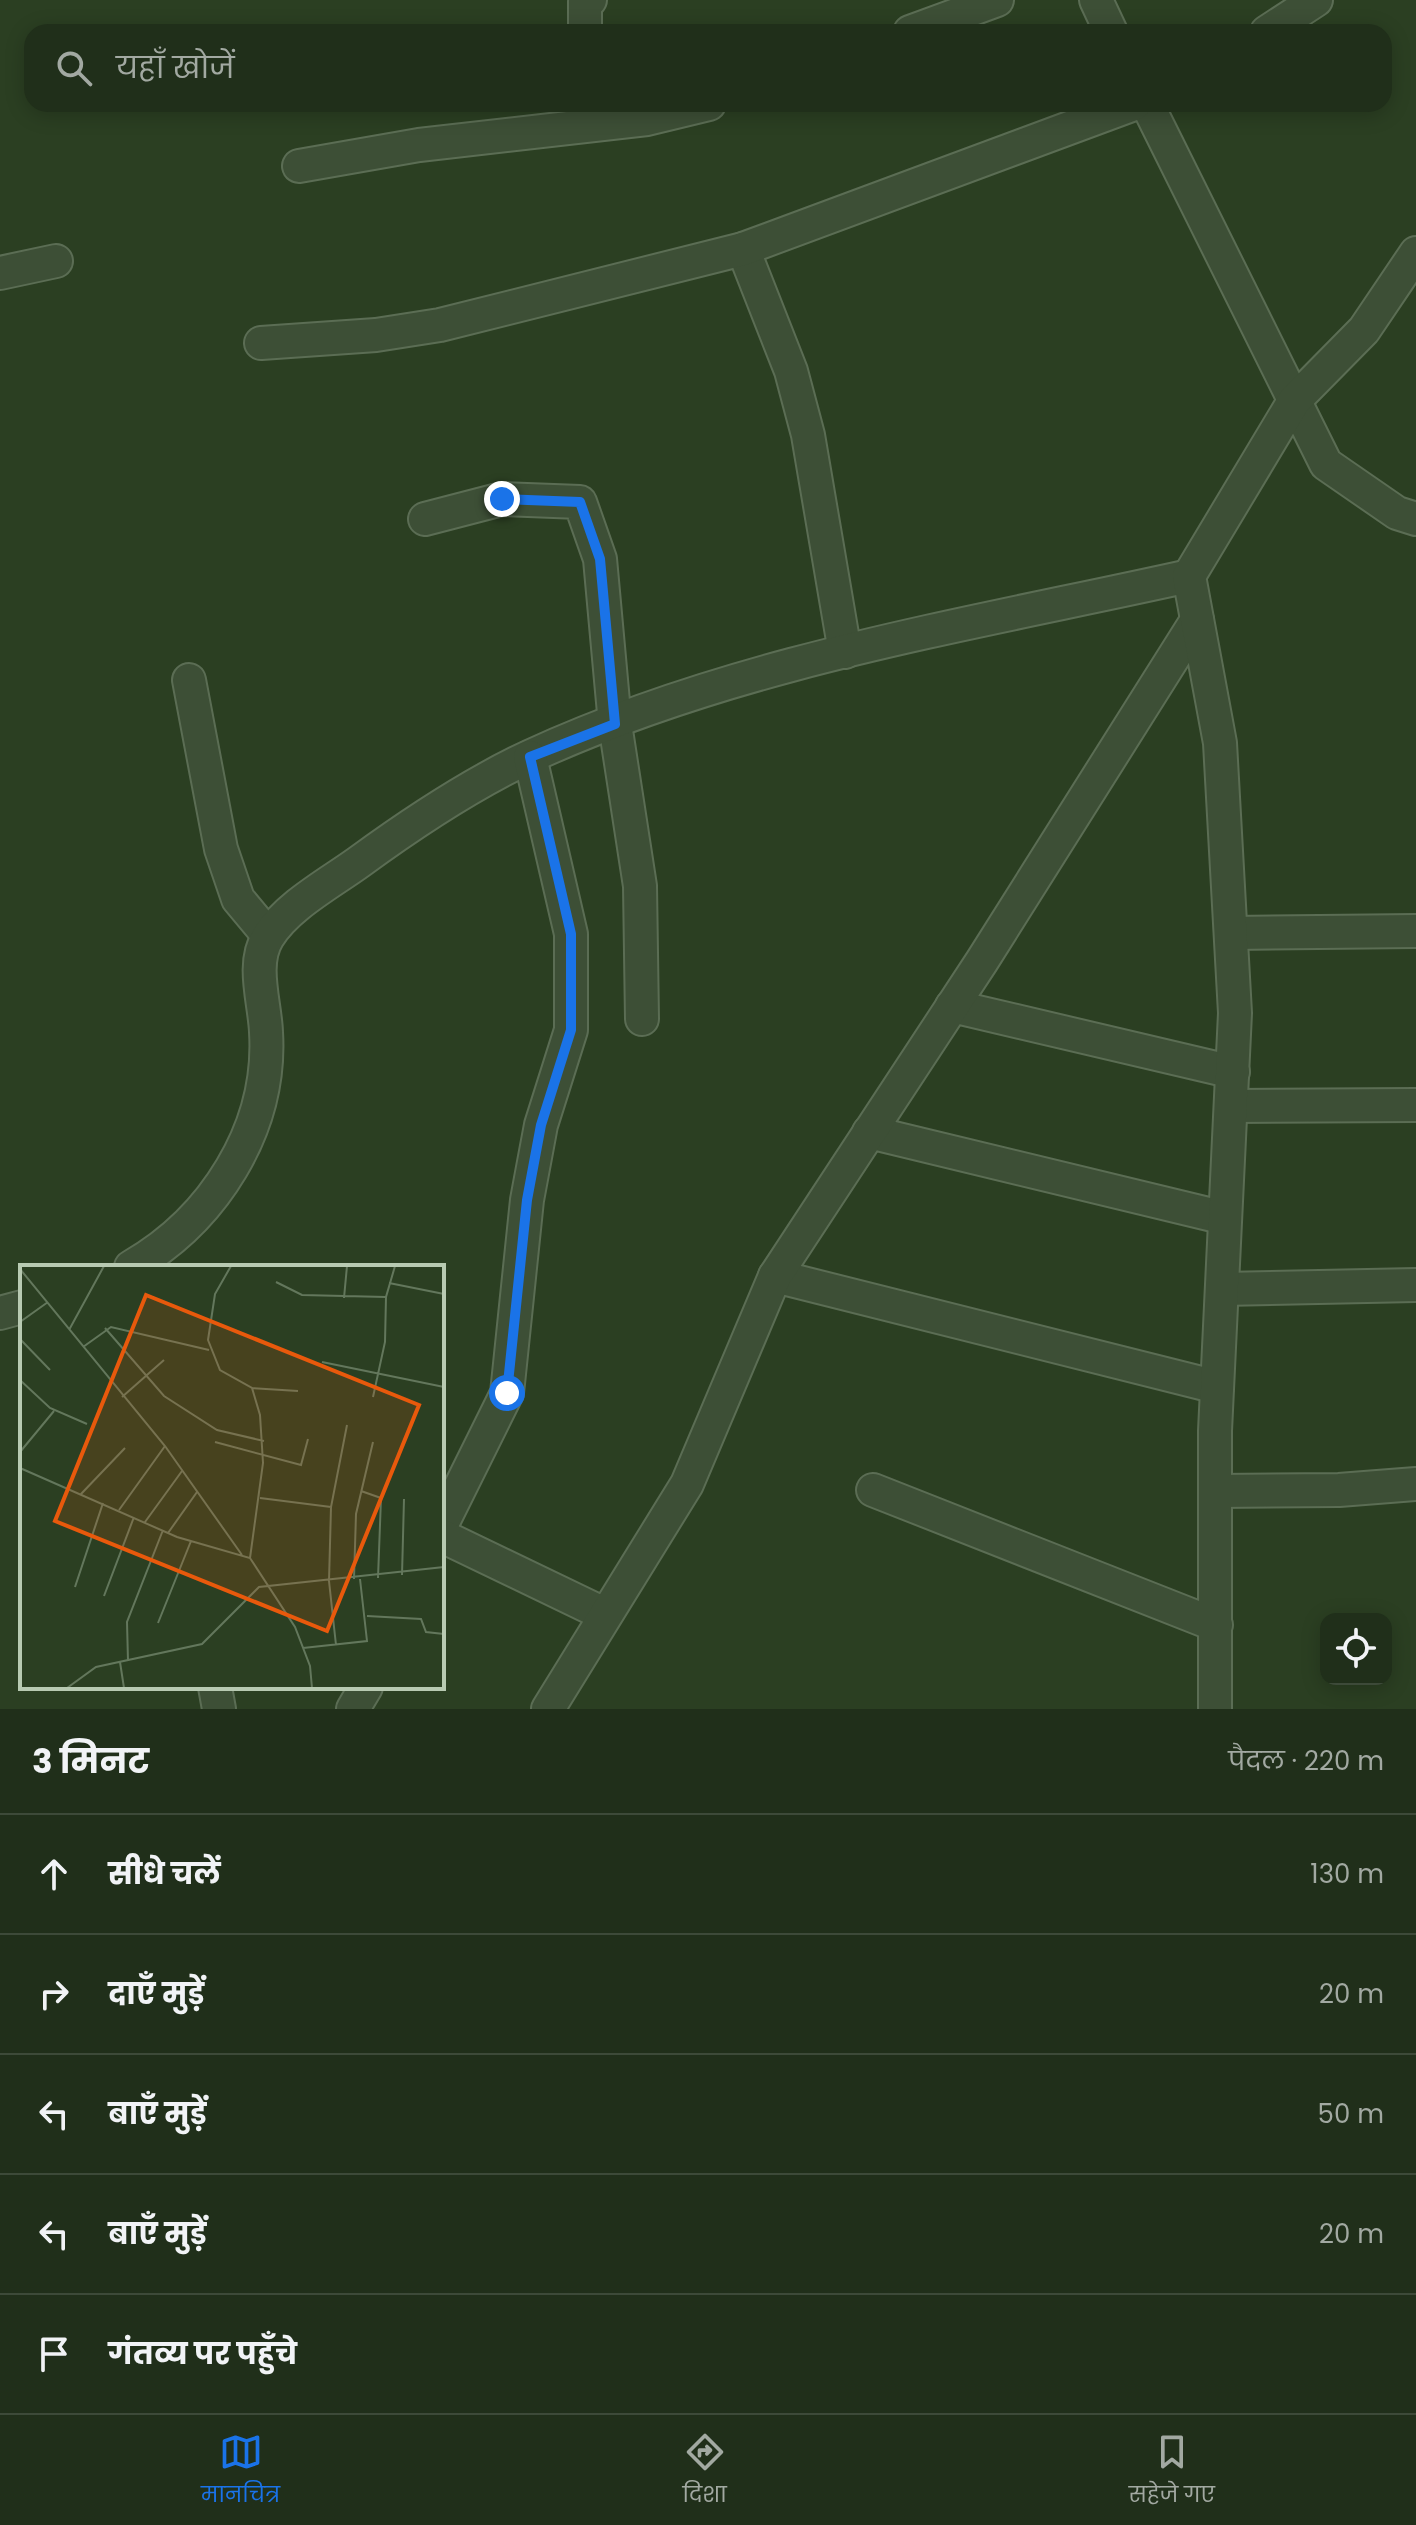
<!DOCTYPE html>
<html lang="hi">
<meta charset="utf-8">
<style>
:root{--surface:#202f1a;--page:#2d3b27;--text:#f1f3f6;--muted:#a2a9a2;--line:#3d4a39;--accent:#1a73e8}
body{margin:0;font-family:Poppins,"Noto Sans Devanagari",sans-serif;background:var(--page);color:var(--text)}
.controls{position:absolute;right:24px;bottom:24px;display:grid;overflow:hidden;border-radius:16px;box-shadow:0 4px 20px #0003}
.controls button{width:72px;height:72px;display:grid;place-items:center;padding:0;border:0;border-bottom:2px solid var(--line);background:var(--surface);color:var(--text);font:40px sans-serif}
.stop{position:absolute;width:24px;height:24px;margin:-18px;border:6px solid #1a73e8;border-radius:50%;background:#fff}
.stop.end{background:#1a73e8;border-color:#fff;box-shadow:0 2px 8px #0008}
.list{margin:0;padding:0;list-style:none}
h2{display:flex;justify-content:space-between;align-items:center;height:104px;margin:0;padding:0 32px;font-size:34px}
h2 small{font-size:26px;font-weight:400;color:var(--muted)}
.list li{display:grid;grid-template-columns:52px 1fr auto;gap:24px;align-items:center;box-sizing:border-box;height:120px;padding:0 32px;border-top:2px solid var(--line)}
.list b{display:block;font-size:30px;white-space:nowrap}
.list em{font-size:26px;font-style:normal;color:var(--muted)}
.icon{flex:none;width:44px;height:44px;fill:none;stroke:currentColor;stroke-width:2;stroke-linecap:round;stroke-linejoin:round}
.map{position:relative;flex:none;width:1416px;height:1709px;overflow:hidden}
.search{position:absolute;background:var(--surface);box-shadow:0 4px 20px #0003;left:24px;right:24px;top:24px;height:88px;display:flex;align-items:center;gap:20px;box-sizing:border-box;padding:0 28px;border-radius:24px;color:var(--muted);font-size:30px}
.sheet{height:704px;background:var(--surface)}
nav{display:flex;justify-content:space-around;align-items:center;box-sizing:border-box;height:112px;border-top:2px solid var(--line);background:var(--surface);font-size:22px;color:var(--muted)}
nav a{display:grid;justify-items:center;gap:4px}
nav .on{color:var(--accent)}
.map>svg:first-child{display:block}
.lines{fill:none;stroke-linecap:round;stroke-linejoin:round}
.minor-casing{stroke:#5b6d54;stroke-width:36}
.minor{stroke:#3d4f36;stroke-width:32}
.route{stroke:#1a73e8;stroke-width:10}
.inset-road{fill:none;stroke:#63775c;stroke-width:2}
.view{fill:#e8590c;fill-opacity:0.15;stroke:#e8590c;stroke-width:4}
.inset-edge{fill:none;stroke:#b8cab2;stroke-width:4}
</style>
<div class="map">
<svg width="1416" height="1709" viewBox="0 0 1416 1709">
<rect width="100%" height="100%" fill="#2b3f22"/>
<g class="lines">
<!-- minor casing -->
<g class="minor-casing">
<g id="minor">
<polyline points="1096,0 1111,32"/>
<polyline points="585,32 585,2 590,0"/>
<polyline points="910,32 997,0"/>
<polyline points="1267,32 1316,0"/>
<polyline points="1147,104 1326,464 1397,513 1416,519"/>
<polyline points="299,166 419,145 647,119 709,104"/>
<polyline points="743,249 791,371 808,435 845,652"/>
<polyline points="0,273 56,261"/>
<polyline points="261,343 376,335 440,325 743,249 1134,104"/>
<polyline points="425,519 502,499 580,502 600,559 615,724 640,886 642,1019"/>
<polyline points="189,680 221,849 238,899 268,935"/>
<polyline points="1231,933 1416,931"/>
<polyline points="952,1006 1233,1072"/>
<polyline points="1231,1106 1416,1105"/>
<polyline points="869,1132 1225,1218"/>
<path d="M131,1267C213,1220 272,1129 266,1032C265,1003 251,964 268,937C287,906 330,883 359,862C411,824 473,783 531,756C738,661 968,625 1189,576"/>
<polyline points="775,1276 1217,1387"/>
<polyline points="1222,1289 1416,1285"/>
<polyline points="0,1313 22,1307"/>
<polyline points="873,1490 1216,1625"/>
<polyline points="1216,1491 1339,1490 1416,1484"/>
<polyline points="442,1524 507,1393 527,1200 541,1125 571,1030 571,934 530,757"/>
<polyline points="442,1536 604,1614"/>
<polyline points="215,1687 219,1709"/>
<polyline points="353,1709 366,1687"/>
<polyline points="548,1709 687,1484 775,1276 982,961 1197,620"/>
<polyline points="1215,1709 1215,1431 1235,1013 1220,743 1189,576 1294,401 1364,330 1416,253"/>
</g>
</g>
<!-- minor -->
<use href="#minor" class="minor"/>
</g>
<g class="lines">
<!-- route -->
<polyline class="route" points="502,499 580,502 600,559 615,724 530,757 571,934 571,1030 541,1125 527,1200 507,1393"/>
</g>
<!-- overview -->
<g transform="translate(20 1265)">
<rect width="424" height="424" fill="#2b3f22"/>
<path class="inset-road" d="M211,1L195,29L188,75L200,105L232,123L240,150L243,198L230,293M0,4L145,181L222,290M256,17L282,30L366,32M369,18L424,29M324,33L327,1M0,57L28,37M85,63L144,131L197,165L244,176M49,65L84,1M0,74L30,105M63,82L91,62L189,85M302,97L424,122M0,115L30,143L67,159M232,123L278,126M102,132L144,95M353,132L365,77L366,32L375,1M195,177L281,200L288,174M0,187L34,146M0,203L157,272L230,293L275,362L290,401L292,423M341,226L361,233L358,313M61,229L105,183M240,233L311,242M99,245L145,181M125,257L162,206M148,268L177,227M382,310L384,234M334,314L336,249L353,177M55,322L83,238M84,331L114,252M347,351L401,354L406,367L424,369M138,358L171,276M316,380L309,316L311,242L327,160M283,383L347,376L340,314M108,396L107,357L143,265M100,397L104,423M47,423L76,402L182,379L239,322L424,302"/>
<path class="view" d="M126,30L399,140L307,366L35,256Z"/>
<rect width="424" height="424" class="inset-edge"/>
</g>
</svg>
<div class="controls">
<button><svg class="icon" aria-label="locate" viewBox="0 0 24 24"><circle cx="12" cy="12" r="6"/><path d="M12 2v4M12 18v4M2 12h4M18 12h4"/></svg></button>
</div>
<div class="stop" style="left:507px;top:1393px"></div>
<div class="stop end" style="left:502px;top:499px"></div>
<div class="search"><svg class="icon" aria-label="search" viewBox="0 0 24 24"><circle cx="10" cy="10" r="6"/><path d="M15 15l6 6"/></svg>यहाँ खोजें</div>
</div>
<section class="sheet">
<h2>3 मिनट<small>पैदल · 220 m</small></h2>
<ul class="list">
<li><svg class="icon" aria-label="ahead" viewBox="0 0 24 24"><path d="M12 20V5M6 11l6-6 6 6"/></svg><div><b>सीधे चलें</b></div><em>130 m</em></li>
<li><svg class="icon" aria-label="right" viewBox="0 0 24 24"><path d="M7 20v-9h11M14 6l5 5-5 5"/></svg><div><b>दाएँ मुड़ें</b></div><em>20 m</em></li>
<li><svg class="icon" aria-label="left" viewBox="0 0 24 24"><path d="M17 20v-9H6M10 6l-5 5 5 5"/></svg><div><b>बाएँ मुड़ें</b></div><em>50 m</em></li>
<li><svg class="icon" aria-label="left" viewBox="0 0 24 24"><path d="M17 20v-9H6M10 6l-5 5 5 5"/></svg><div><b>बाएँ मुड़ें</b></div><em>20 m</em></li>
<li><svg class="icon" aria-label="arrive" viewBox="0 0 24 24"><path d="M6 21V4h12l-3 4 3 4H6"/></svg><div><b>गंतव्य पर पहुँचे</b></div></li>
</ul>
</section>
<nav>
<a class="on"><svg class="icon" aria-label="map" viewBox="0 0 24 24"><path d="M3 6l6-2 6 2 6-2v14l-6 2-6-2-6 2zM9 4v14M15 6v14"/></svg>मानचित्र</a>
<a><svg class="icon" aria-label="directions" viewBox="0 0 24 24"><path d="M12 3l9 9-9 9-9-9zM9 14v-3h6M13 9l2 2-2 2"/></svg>दिशा</a>
<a><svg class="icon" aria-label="saved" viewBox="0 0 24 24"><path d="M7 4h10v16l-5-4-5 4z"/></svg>सहेजे गए</a>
</nav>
